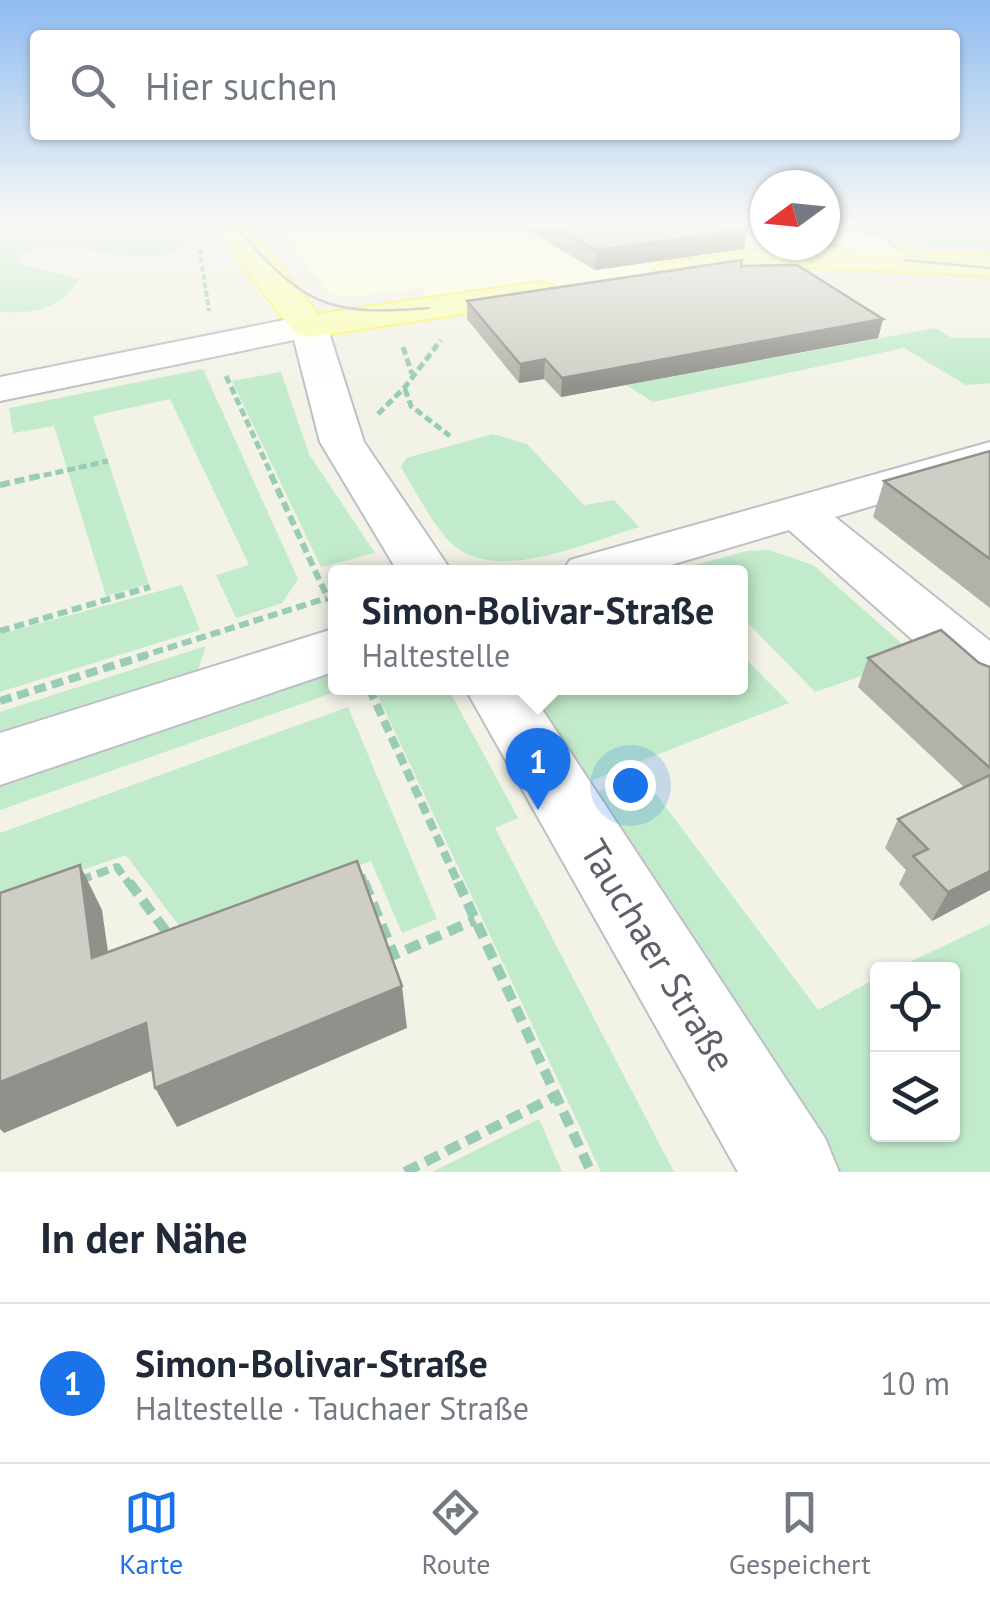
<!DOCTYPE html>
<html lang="de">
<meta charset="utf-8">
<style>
:root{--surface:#fff;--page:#f2f2f3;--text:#1f2937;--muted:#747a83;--line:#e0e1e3;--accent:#1a73e8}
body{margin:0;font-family:"PT Sans",sans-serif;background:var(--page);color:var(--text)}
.controls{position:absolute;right:30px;bottom:30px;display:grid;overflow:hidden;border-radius:10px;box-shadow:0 2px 8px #0004}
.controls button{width:90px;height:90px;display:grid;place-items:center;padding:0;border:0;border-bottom:2px solid var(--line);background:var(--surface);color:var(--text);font:50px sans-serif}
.compass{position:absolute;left:750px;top:170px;width:90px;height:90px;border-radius:50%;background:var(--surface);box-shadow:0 2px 8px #0004;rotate:255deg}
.you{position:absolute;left:630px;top:785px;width:35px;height:35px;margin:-25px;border:8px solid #fff;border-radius:50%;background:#1a73e8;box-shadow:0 0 0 15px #1a73e833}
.badge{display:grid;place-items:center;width:65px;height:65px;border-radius:50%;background:var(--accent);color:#fff;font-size:32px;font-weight:700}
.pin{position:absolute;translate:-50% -82px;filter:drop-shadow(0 2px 5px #0008)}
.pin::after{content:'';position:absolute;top:52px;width:35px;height:30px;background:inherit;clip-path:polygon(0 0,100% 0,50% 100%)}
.popup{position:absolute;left:328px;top:565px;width:420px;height:130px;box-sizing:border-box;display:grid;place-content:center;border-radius:10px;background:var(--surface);filter:drop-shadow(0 2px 8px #0005);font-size:32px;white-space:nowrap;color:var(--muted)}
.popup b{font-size:38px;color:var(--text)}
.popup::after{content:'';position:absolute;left:50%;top:100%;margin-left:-20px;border:20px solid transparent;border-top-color:var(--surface)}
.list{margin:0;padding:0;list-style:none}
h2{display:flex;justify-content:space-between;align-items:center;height:130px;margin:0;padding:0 40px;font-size:42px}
h2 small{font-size:32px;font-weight:400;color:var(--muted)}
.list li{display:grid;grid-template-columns:65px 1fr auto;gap:30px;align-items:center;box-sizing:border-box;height:160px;padding:0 40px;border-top:2px solid var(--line)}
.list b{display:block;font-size:38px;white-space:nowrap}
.list p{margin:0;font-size:32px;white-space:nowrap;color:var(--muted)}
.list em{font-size:32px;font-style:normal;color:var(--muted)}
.icon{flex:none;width:55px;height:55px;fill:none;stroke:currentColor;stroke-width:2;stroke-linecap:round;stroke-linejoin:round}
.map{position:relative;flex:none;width:990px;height:1172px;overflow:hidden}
.search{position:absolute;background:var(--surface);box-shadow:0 2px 8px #0004;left:30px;right:30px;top:30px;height:110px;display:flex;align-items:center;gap:25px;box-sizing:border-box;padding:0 35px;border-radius:10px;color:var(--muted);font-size:38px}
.sheet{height:290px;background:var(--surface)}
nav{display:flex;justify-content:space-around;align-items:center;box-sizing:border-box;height:140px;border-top:2px solid var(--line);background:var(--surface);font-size:28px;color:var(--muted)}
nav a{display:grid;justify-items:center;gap:5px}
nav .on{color:var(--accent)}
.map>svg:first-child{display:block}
.commercial{fill:#ffffdf}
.green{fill:#c2ebcb}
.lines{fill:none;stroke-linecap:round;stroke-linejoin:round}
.minor-casing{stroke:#bebfc6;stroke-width:4}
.major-casing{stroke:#fff553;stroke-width:4}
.path-far4{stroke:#99ccb4;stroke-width:4;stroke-dasharray:6 2.5;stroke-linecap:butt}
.path-far3{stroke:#99ccb4;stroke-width:5;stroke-dasharray:8 4;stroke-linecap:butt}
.path-far2{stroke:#99ccb4;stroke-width:6;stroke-dasharray:10 5;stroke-linecap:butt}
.path-far1{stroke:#99ccb4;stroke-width:8;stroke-dasharray:12 6;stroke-linecap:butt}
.path{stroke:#99ccb4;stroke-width:10;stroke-dasharray:15 8;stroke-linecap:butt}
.minor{fill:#fff;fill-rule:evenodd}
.major{fill:#faffaf;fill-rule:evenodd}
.tram{stroke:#bababc;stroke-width:2.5}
.wall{fill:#b2b1aa}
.shaded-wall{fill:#91908b}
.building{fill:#cfcec6;stroke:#91908b;stroke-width:2.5}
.labels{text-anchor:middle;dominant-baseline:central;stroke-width:9;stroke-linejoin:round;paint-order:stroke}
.near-street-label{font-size:38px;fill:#5e6069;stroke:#fff}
</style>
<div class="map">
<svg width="990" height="1172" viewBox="0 0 990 1172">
<rect width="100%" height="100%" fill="#f2f2e7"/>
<!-- commercial -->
<polygon class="commercial" points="277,224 765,224 765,245 801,245 805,258 429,308 423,288 358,296 329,294"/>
<!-- green -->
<g class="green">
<path d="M0,224H187L200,240C188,244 176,252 164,255C117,265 49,228 14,262L79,279C61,309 34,314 0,312Z"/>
<polygon points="865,224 990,224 990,250 879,242"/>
<polygon points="935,328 952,338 990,338 990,383 966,385 904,348 653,402 626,385"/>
<polygon points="203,369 298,579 282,603 236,618 216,575 249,565 170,399 93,416 149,584 106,596 54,426 13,433 9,408"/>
<polygon points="281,372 309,454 375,553 321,567 232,381"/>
<path d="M493,434L527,444L584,505L614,500L639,527C587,542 490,588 447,539C429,518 415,490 401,467L406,458Z"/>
<polygon points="769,550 813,565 917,657 815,692 741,616 740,572 697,572 691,566 747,551"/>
<polygon points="182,585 200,630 0,692 0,634"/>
<polygon points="206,646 196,675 0,738 0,712"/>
<polygon points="741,654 789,703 585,783 525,688 740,688"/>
<polygon points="329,667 336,688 341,690 0,810 0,778"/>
<polygon points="404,688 449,690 518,818 495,828 674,1172 601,1172 378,696"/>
<polygon points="348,707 437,919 402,933 371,861 182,930 126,855 0,898 0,833"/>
<polygon points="641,774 818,1010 877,978 878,1134 952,1134 952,969 895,969 990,924 990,1172 833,1172 592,794"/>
<polygon points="539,1119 562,1172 432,1172"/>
</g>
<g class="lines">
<!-- minor casing -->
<g class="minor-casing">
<g id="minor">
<polygon points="825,224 883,238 905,259 900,266 878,266 861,252 825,241"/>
<polygon points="309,315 322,318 327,326 364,442 452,572 398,572 320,442 294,340 0,401 0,377"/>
<polygon points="990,442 990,471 835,517 990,641 990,696 968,689 789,530 647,572 562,572 570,560"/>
<polygon points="336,628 336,671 0,785 0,733"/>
<polygon points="465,688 528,688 825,1138 839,1172 738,1172"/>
</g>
</g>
<!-- major casing -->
<g class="major-casing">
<g id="major">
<polygon points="216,224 246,224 318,314 540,282 552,285 557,292 552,299 540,302 309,337 296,334 237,258"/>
<polygon points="818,247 990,256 990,276 818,267 768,269 669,283 657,280 653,273 657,266 669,263 768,249"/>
</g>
</g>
<!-- path-far4 -->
<polyline class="path-far4" points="203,251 200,252 209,311"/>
<!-- path-far3 -->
<g class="path-far3">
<polyline points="403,347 412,374"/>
<polyline points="226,376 273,478"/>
<polyline points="405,389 411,406 450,436"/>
<polyline points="378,414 405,387 441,340"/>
<polyline points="32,478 108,461"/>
</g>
<!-- path-far2 -->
<g class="path-far2">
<polyline points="271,475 329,601"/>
<polyline points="0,485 43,475"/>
<polyline points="0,631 150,587"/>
<polyline points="139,657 327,598"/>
</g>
<!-- path-far1 -->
<g class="path-far1">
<polyline points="369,688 459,885"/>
<polyline points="0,701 147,655"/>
<polyline points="361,875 365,885"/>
<polyline points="80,880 117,867 130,885"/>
</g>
<!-- path -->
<g class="path">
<polyline points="129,882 171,938"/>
<polyline points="364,882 394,955 475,920"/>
<polyline points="458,882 591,1172"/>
<polyline points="405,1172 556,1096"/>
</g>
<!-- minor -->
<use href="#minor" class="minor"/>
<!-- major -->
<use href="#major" class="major"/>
<!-- tram -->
<g class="tram">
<path d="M233,224C303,303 322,317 429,308"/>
<polyline points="905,260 990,268"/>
</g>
</g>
<!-- wall -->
<g class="wall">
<polygon points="517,224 661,224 666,225 748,224 744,249 595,270"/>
<polygon points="741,266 883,319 878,338 561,397 544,379 519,383 467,319 467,301"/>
<polygon points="990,451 990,608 873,517 884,481"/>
<polygon points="868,658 979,663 990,667 990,890 932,921 899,884 906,870 885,848 898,819 964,787 858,687"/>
</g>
<!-- shaded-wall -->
<g class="shaded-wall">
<polygon points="748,224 744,249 595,270 597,250"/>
<polygon points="883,319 878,338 561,397 562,378"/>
<polygon points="545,359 544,379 519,383 520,364"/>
<polygon points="80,865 102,910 115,1001 92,958"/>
<polygon points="990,871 990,890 932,921 948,892"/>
<polygon points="402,986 407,1028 177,1127 155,1088"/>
<polygon points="146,1023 168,1064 4,1133 0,1129 0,1082"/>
</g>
<!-- building -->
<g class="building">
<polygon points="550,224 661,224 666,225 748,224 747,229 597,250"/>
<polygon points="742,260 741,266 797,265 883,319 562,378 545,359 520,364 467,301"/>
<polygon points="990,451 990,559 884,481"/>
<polygon points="941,630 979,663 990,667 990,768 868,658"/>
<polygon points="990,775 990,871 948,892 913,856 928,849 898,819"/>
<polygon points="357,861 402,986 155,1088 146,1023 0,1082 0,893 80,865 92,958"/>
</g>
<!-- sky -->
<linearGradient id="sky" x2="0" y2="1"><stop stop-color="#8fbcf1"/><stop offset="0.58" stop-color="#f9f9f4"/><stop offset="1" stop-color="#f9f9f4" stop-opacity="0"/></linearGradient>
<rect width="990" height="388" fill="url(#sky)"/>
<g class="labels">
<!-- near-street labels -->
<g class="near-street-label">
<text transform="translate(659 955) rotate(59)">Tauchaer Straße</text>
</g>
</g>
</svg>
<div class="controls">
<button><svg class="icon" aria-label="locate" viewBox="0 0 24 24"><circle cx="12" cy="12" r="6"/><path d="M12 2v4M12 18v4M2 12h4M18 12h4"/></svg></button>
<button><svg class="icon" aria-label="layers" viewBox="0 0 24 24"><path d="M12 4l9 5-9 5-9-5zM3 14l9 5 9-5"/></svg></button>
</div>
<svg class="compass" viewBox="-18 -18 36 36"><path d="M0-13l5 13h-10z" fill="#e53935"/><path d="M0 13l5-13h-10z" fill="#747a83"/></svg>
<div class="you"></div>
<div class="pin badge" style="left:538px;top:810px">1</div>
<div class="popup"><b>Simon-Bolivar-Straße</b>Haltestelle</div>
<div class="search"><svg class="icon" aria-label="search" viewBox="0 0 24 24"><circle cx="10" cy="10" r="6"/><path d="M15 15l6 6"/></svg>Hier suchen</div>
</div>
<section class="sheet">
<h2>In der Nähe<small></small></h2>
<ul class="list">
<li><span class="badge">1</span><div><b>Simon-Bolivar-Straße</b><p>Haltestelle · Tauchaer Straße</p></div><em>10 m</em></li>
</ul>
</section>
<nav>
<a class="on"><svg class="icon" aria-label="map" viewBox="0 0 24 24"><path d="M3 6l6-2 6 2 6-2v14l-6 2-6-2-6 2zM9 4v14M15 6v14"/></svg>Karte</a>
<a><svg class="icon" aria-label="directions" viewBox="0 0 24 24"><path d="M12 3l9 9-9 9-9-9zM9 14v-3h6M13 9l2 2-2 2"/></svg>Route</a>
<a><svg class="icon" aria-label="saved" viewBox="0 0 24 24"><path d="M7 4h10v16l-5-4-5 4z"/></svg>Gespeichert</a>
</nav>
